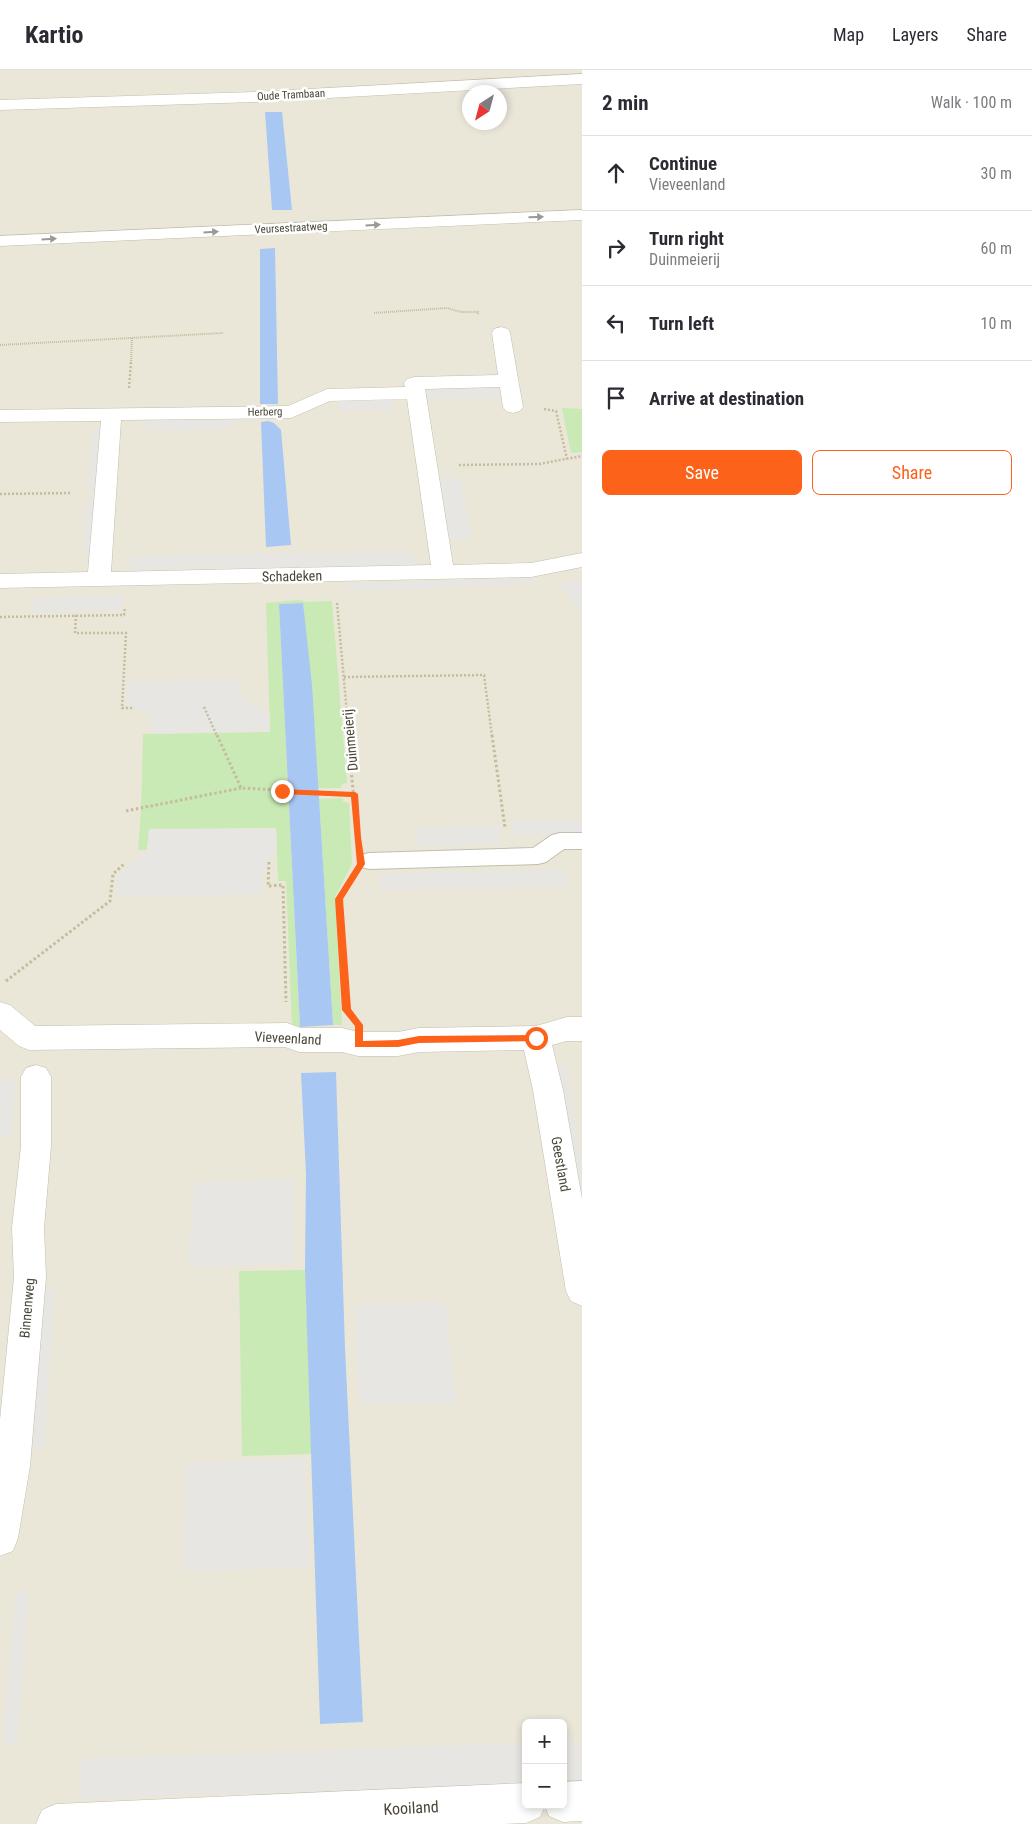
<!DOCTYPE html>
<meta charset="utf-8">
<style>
:root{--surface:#fff;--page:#f2f2f3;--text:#2b2b33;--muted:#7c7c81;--line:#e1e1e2;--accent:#fd621b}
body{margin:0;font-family:"Roboto Condensed",sans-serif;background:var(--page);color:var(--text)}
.controls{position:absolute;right:15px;bottom:15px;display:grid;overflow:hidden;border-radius:8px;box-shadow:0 2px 8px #0003}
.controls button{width:45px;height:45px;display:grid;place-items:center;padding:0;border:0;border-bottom:1px solid var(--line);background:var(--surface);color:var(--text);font:25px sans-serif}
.compass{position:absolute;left:462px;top:15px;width:45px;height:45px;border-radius:50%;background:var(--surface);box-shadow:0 2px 8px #0003;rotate:216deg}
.stop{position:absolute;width:15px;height:15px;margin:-11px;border:4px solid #fd621b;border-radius:50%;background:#fff}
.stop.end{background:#fd621b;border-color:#fff;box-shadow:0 1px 5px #0008}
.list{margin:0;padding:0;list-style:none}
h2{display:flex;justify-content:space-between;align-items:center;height:65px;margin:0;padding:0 20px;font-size:21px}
h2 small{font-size:16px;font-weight:400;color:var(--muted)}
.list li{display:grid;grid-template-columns:32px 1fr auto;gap:15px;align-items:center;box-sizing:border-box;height:75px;padding:0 20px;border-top:1px solid var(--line)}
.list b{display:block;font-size:19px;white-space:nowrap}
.list p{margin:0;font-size:16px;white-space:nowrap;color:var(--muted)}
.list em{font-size:16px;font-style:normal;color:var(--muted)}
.actions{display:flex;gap:10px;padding:15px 20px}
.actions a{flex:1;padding:11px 0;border:1px solid var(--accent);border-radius:8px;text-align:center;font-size:18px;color:var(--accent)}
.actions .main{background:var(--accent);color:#fff}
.icon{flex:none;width:28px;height:28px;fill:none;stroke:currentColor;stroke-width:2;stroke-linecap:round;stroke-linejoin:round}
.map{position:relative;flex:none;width:582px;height:1754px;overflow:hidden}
header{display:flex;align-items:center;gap:30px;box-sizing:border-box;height:70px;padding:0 25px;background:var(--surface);border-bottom:1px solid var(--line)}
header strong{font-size:24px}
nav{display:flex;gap:28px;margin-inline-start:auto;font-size:18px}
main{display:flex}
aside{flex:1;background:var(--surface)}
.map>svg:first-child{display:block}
.residential{fill:#eae7d9;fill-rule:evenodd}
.green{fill:#c9eab4}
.parking{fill:#e7e6e2}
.water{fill:#a8c7f2}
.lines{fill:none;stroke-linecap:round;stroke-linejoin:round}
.service-casing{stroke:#c2bead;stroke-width:2}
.minor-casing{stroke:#c2bead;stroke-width:1}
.tertiary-casing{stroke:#c2bead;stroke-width:1}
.path-far2{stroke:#c4bc9e;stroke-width:2;stroke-dasharray:1 1;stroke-linecap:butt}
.path-far1{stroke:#c4bc9e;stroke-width:2.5;stroke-dasharray:2 2;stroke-linecap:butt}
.path{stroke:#c4bc9e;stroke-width:3;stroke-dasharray:2.5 2.5;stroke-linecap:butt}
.service{fill:#fff;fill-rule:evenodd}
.minor{fill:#fff;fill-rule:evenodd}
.tertiary{fill:#fff;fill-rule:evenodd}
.oneway{fill:#9b9992}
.route{fill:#fd621b}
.labels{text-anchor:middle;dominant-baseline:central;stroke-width:5;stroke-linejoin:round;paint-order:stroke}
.far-street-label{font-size:11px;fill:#4a4638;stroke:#fff}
.street-label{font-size:14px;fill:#4a4638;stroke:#fff}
.near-street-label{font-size:16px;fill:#4a4638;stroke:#fff}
</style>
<header>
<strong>Kartio</strong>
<nav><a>Map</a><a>Layers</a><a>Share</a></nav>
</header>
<main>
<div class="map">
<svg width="582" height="1754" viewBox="0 0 582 1754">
<rect width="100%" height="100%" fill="#f6f4eb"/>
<!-- residential -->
<path class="residential" d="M0,0H582V1754H0ZM470,22H500V52H470ZM526,1653H563V1735H526Z"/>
<!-- green -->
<g class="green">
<polygon points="562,338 582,339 582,382 571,383"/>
<polygon points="300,530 306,532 332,531 347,713 342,714 341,718 318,718 303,533 279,534 300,957 292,957 286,811 278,811 276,758 149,760 147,780 138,780 141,741 143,664 270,662 266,533"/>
<polygon points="343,728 343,732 349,733 352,794 335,827 342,955 333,955 319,729"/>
<polygon points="305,1200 312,1384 242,1386 239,1201"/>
</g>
<!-- parking -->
<g class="parking">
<polygon points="497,315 500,328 427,329 425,317"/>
<polygon points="392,329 394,340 340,341 339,330"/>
<polygon points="233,348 234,359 145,360 146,349"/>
<polygon points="93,359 101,359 97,420 88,420"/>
<polygon points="437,407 460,407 472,469 447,469"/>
<polygon points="87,429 96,429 92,480 83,481"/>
<polygon points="412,481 414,495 130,500 131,486"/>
<polygon points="533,508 535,514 473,517 348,520 348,514"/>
<polygon points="581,510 582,512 582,545 560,514"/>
<polygon points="123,526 122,540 30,542 32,528"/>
<polygon points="240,609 240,625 270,644 270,661 151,664 152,646 126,634 127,611"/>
<polygon points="511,750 581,750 582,764 514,765"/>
<polygon points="499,756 501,774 417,775 416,758"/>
<polygon points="276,758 277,779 262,804 263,824 116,827 118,806 147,780 149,759"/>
<polygon points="565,799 568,817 381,820 380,804"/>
<polygon points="566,996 582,1090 582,1151 557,997"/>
<polygon points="0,1009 16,1009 11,1066 0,1066"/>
<polygon points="294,1109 294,1194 188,1197 194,1113"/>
<polygon points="43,1219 55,1219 44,1378 30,1378"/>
<polygon points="445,1232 456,1333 359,1333 355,1234"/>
<polygon points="305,1389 308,1498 183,1501 185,1393"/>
<polygon points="29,1520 17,1673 3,1674 16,1521"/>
<polygon points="563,1672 578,1672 582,1696 582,1713 563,1713"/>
<polygon points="526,1673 526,1714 79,1729 79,1689"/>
</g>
<!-- water -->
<g class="water">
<polygon points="265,42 282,42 292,140 272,140"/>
<polygon points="275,178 278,334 260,334 260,179"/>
<polygon points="268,351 274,353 281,360 291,475 266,477 261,352"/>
<polygon points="303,533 312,615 333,955 300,957 279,534"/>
<polygon points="336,1002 345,1278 363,1652 320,1654 305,1200 306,1104 301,1003"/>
</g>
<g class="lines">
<!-- service casing -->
<g class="service-casing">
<polygon id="service" points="560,763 582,763 582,779 564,779 546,792 538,794 369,799 361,797 358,791 361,785 369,783 533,778 552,765"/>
</g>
<!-- minor casing -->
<g class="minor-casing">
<g id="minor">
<polygon points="582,140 582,150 0,176 0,166"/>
<path d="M501,257L508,259L510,263L523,337L520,341L513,343L506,341L503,337L500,317L425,319L453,495L531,493L582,483V497L531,507L0,518V504L88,502L101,351L0,352V340L288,336L327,319L405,317L404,313L407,309L414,307L498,305L492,263L494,259ZM407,329L431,495L111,502L121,350L291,348L330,331Z"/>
<polygon points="0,932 10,935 35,956 287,953 301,958 342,958 358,962 398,962 419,958 536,956 567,947 582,947 582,971 567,971 552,975 563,1020 582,1129 582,1236 571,1231 566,1221 533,1020 524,980 419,982 398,986 358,986 342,982 299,982 285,977 29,980 19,976 0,960"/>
<polygon points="36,995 46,998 51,1007 51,1076 44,1158 46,1207 30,1396 18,1468 13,1481 0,1486 0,1350 14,1207 12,1158 21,1076 21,1007 26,998"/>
<polygon points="582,1711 582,1751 563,1752 549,1746 545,1736 540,1747 526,1753 501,1754 36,1754 42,1740 56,1734 526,1713 526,1735 563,1735 563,1712"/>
</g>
</g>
<!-- tertiary casing -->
<g class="tertiary-casing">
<polygon id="tertiary" points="582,4 582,14 255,32 0,40 0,30 255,22"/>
</g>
<!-- path-far2 -->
<g class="path-far2">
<polyline points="374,243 447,238 461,242 478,242 478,245"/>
<polyline points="0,275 223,263"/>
<polyline points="131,293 132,268"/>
</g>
<!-- path-far1 -->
<g class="path-far1">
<polyline points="129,318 131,292"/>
<polyline points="544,339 556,341 567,389"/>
<polyline points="459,395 539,394 582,386"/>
<polyline points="0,424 72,423"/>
<polyline points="337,533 349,666"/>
<polyline points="76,545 75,563 126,563 122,638 134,638"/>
<polyline points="0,547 124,545 125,537"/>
<polyline points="344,607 484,605 492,666"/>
<polyline points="204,637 217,666"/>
</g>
<!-- path -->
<g class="path">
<polyline points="217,665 241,718 355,724"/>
<polyline points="348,665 357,763"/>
<polyline points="492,665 505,758"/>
<polyline points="126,741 241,718"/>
<polyline points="269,792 268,816 283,815 286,932"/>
<polyline points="6,911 110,831 113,804 124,794"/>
<polyline points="346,936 339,829 349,813"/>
</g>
<!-- service -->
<use href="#service" class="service"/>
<!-- minor -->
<use href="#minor" class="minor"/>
<!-- tertiary -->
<use href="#tertiary" class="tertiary"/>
</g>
<!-- one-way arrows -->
<defs><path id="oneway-solid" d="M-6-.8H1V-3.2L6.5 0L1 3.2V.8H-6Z" transform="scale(1.25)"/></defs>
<g class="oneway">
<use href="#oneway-solid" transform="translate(536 147) rotate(-2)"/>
<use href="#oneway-solid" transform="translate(373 155) rotate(-3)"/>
<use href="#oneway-solid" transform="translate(211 162) rotate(-3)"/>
<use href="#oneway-solid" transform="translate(49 169) rotate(-3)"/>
</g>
<!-- route -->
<polygon class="route" points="279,719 355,722 358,724 361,767 365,794 343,829 351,939 363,955 363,971 398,970 419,966 536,965 540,968 539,971 419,973 398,977 355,977 355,956 342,940 335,829 357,794 351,727 282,724 278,721"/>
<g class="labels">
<!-- far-street labels -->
<g class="far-street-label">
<text transform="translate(291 25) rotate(-3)">Oude Trambaan</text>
<text transform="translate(291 158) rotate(-3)">Veursestraatweg</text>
<text transform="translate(265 342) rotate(-1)">Herberg</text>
</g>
<!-- street labels -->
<g class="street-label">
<text transform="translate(292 506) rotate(-1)">Schadeken</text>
<text transform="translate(350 670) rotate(-95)">Duinmeierij</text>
<text transform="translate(288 968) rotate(3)">Vieveenland</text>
<text transform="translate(561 1094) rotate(80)">Geestland</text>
<text transform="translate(27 1238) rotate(-85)">Binnenweg</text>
</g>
<!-- near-street labels -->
<g class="near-street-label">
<text transform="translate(411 1738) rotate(-3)">Kooiland</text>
</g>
</g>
</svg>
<div class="controls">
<button>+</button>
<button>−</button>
</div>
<svg class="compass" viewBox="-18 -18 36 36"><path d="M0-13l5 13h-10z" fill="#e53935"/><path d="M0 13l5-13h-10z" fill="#7c7c81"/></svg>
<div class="stop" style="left:536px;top:968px"></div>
<div class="stop end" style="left:282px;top:721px"></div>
</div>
<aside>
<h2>2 min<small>Walk · 100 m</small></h2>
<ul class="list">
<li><svg class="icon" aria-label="ahead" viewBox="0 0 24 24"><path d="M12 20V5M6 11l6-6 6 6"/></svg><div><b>Continue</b><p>Vieveenland</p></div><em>30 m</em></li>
<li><svg class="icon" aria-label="right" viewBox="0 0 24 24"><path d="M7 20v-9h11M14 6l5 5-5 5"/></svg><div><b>Turn right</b><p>Duinmeierij</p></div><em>60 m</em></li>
<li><svg class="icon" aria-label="left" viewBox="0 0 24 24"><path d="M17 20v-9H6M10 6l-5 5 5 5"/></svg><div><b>Turn left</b></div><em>10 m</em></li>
<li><svg class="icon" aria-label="arrive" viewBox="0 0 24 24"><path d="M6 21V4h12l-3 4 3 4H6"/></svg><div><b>Arrive at destination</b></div></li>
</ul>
<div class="actions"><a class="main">Save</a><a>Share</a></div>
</aside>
</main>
